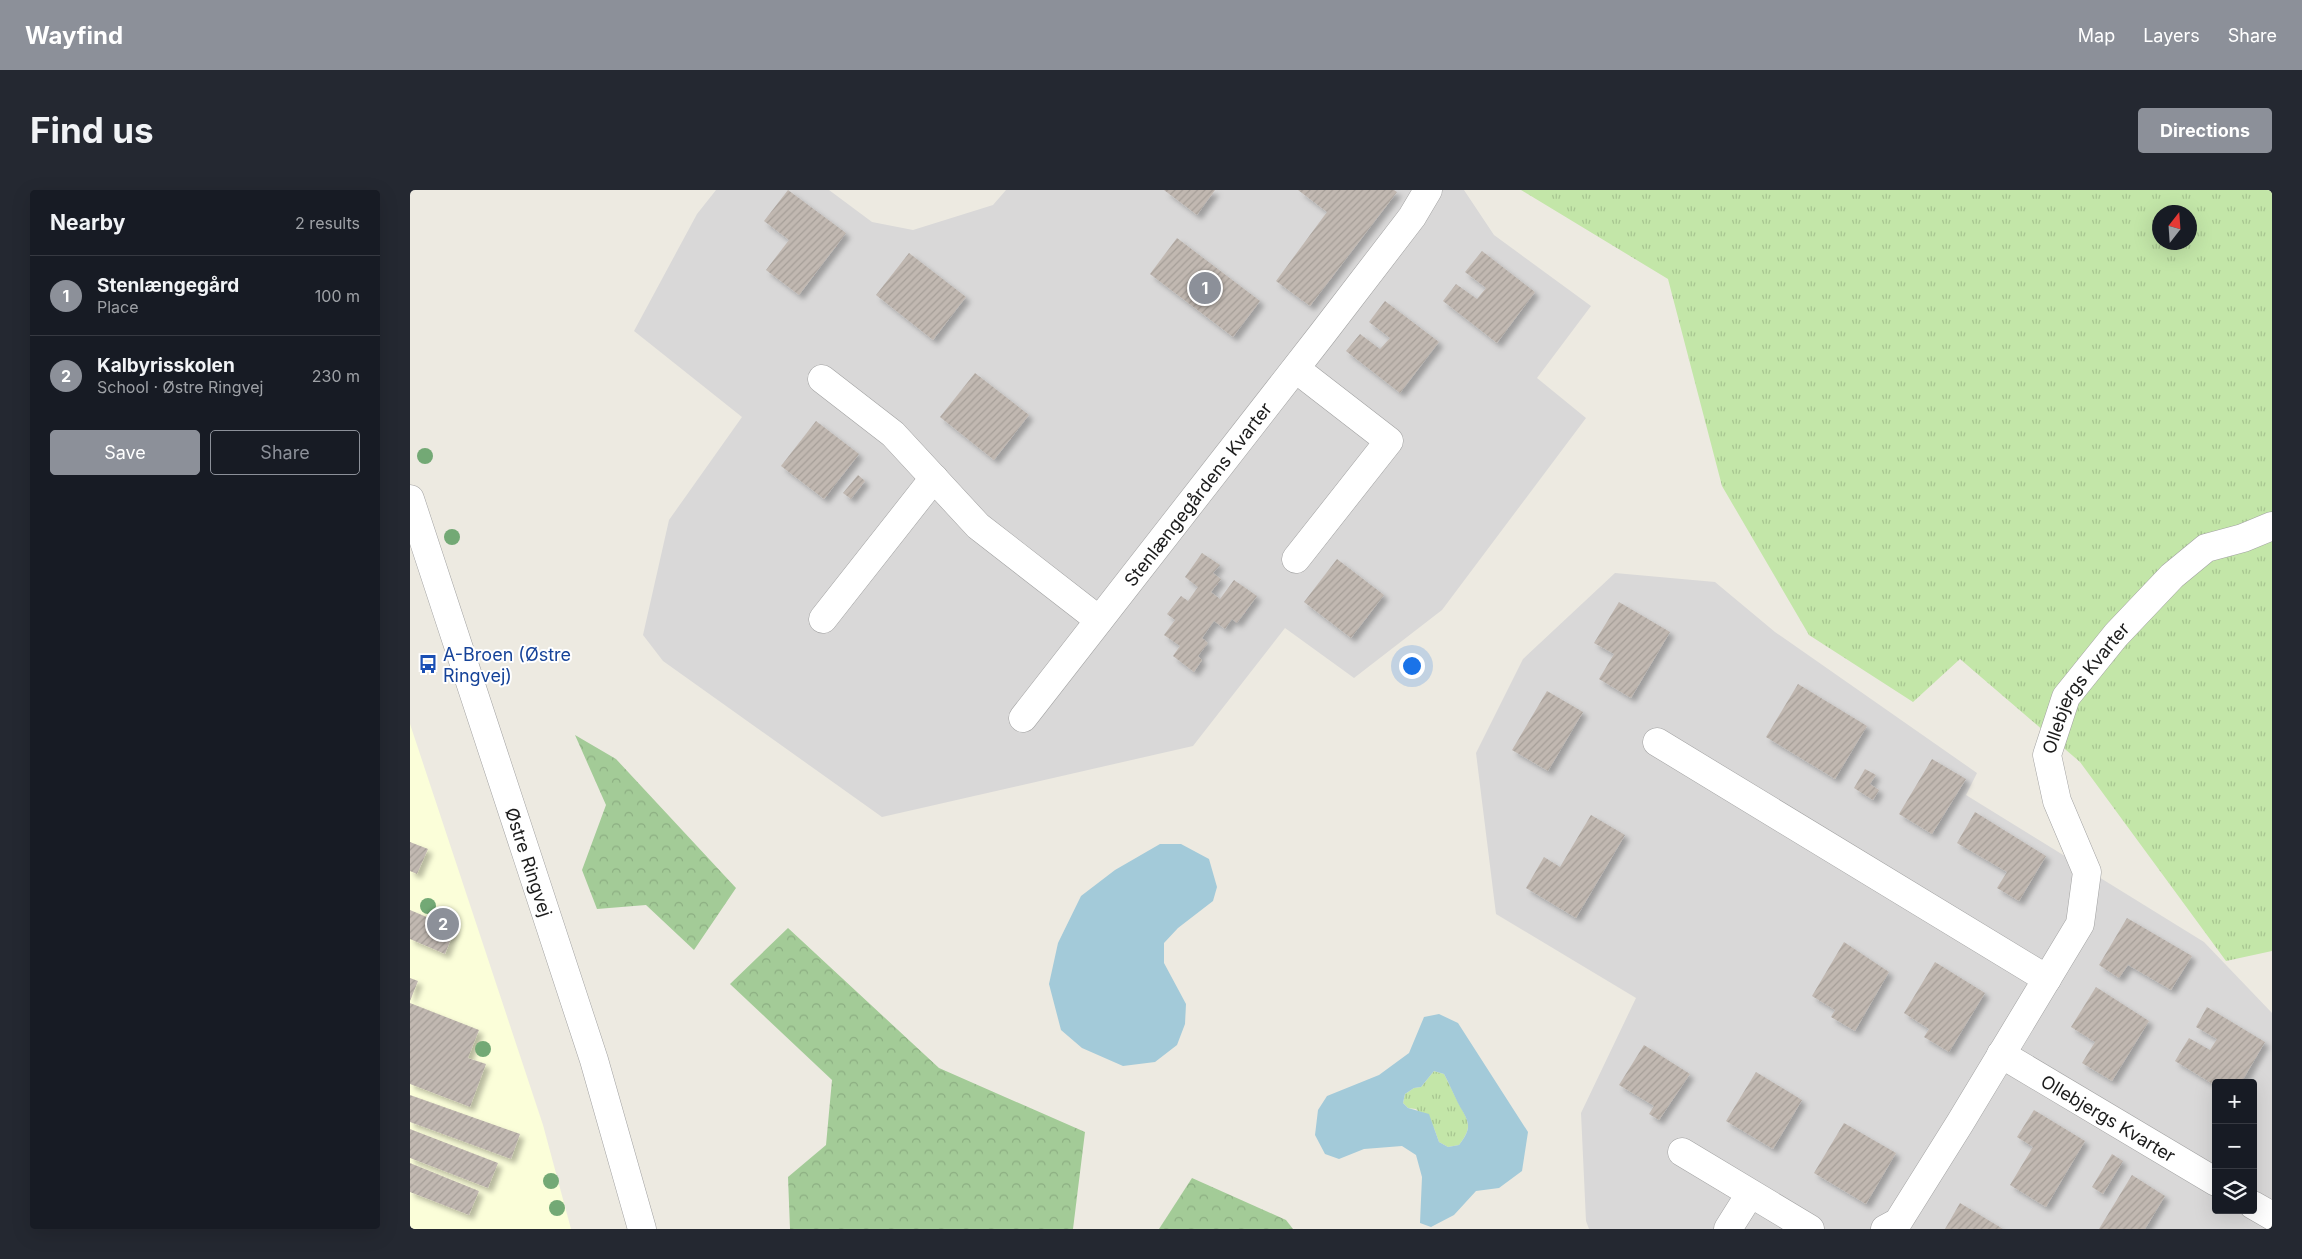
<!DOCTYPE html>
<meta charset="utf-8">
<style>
:root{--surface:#171b24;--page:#242831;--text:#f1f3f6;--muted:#9ea1a6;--line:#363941;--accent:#8c9099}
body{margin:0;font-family:Inter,sans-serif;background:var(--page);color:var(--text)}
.controls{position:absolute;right:15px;bottom:15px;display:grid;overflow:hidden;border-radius:5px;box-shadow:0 5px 20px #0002}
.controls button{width:45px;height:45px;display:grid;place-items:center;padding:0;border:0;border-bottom:1px solid var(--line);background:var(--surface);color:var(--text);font:25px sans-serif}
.compass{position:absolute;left:1742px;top:15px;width:45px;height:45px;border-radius:50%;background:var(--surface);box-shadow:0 5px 20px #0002;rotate:17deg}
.you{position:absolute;left:1001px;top:475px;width:18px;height:18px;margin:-12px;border:4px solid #fff;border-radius:50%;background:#1a73e8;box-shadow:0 0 0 8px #1a73e833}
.badge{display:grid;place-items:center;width:32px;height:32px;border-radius:50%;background:var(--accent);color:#fff;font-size:16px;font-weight:700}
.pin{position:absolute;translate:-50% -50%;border:2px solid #fff;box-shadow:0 1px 5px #0006}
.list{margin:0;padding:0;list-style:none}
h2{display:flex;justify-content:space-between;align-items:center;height:65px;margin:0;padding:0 20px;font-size:21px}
h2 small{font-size:16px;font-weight:400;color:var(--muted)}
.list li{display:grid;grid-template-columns:32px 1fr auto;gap:15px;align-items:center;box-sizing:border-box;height:80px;padding:0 20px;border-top:1px solid var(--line)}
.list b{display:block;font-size:19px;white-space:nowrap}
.list p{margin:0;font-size:16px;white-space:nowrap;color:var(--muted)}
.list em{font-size:16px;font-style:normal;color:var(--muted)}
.actions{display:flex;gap:10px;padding:15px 20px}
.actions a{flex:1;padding:11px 0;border:1px solid var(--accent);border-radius:5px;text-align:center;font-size:18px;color:var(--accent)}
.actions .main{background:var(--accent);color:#fff}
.icon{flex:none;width:28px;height:28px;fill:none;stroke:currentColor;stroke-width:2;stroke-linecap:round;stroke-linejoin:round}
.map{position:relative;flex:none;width:1862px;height:1039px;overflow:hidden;border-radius:5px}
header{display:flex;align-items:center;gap:30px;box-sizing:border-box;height:70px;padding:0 25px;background:var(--accent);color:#fff}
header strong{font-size:24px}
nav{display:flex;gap:28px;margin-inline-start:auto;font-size:18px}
.intro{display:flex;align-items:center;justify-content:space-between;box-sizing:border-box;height:120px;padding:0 30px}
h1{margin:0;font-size:35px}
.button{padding:12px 22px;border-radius:5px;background:var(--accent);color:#fff;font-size:18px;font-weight:700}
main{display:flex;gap:30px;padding:0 30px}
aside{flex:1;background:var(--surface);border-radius:5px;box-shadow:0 5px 20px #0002}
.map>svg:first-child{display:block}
.residential{fill:#d9d8d8;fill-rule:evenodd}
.education{fill:#fbfed9}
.grass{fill:url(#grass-tufts);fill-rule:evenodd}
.forest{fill:url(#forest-crowns)}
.water{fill:#a3cad9;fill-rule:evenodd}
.building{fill:url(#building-hatch);filter:url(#shadow)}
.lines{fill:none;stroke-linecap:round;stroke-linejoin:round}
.minor-casing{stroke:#a2a2a2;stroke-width:29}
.tertiary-casing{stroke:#a2a2a2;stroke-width:29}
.minor{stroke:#fff;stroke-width:28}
.tertiary{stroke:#fff;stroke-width:28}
.tree{fill:#73a975}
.labels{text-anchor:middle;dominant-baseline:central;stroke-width:4;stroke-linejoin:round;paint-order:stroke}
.street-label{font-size:18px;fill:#1b1b1b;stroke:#fff}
.transit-label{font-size:18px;fill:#164399;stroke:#fff;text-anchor:start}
</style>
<header>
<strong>Wayfind</strong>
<nav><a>Map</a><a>Layers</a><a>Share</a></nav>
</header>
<div class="intro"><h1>Find us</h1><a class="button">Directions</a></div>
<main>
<aside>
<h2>Nearby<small>2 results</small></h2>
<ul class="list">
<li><span class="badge">1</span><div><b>Stenlængegård</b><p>Place</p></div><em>100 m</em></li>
<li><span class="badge">2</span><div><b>Kalbyrisskolen</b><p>School · Østre Ringvej</p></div><em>230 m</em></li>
</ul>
<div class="actions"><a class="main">Save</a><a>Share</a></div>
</aside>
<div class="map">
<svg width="1862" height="1039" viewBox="0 0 1862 1039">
<defs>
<pattern id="grass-tufts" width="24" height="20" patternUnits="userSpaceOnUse" patternTransform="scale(1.25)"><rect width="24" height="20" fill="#c3e6a8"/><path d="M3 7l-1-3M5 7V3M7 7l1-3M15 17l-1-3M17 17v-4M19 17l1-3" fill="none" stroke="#a7c590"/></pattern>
<pattern id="forest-crowns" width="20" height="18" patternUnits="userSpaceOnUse" patternTransform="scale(1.25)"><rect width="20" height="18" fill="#a3cb97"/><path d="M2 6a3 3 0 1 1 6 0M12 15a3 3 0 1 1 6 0" fill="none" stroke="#8cae82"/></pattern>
<pattern id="building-hatch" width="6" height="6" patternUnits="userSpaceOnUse" patternTransform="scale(1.25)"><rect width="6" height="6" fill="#c1b8b1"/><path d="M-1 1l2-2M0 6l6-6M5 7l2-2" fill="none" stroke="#a59e98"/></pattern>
<filter id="shadow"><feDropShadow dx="4.5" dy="4.5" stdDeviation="2.5" flood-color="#0004"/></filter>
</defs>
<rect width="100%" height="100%" fill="#edeae1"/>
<!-- residential -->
<g class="residential">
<polygon points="306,0 419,0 462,32 503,40 583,15 596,0 1054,0 1084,45 1181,116 1127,188 1176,228 1032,420 944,488 875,438 783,556 472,627 253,471 233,445 259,330 332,227 224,141 287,24"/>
<path d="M1205,383L1305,392L1365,442L1567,583L1556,605L1794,752L1862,823V1039H1179L1176,1031L1171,923L1226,808L1086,724L1066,563L1113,469ZM1806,893H1843V1020H1806Z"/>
</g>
<!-- education -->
<polygon class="education" points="0,534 133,935 161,1039 0,1039"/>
<!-- grass -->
<g class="grass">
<path d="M1111,0H1862V761L1816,771L1670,572L1550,469L1503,512L1399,445L1312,296L1258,89ZM1750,22H1780V52H1750Z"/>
<path d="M1024,881L1034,884C1039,893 1043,903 1048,912C1058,931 1064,936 1049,955L1038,957L1029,952L1024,938L1006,919L998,918L993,913L995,904L1004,898L1011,897Z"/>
</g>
<!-- forest -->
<g class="forest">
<polygon points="165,545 206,569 326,698 284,760 236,715 187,719 172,680 196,615"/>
<polygon points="378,738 529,878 675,942 663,1039 380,1039 378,987 416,955 422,890 320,794"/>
<polygon points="782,988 876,1030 883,1039 749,1039"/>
</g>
<!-- water -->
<g class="water">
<polygon points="750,654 771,654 799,669 807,697 803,711 768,738 754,753 754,773 776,814 775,834 767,855 745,872 713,876 672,858 651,840 639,794 648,753 671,706 705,680"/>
<path d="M1029,824L1048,833L1118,942L1112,981L1089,998L1066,1001L1044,1025L1021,1037L1010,1033L1012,987L1006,965L992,956L954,959L929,969L915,964L905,945L908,920L917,906L969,885L999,863L1014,827ZM1024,881L1034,884C1039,893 1043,903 1048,913C1058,931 1064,936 1049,955L1038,957L1029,952L1019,924L998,918L993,913L995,904L1004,898L1011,897Z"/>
</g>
<!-- building -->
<g class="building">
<polygon points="378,0 436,43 389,105 356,80 379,50 354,31"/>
<polygon points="754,0 805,0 787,25"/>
<polygon points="888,0 984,0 987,2 900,116 866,91 917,22"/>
<polygon points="767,48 850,111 823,147 740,84"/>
<polygon points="1072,61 1125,102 1087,153 1033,111 1046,94 1067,109 1076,98 1055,82"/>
<polygon points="499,63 556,107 523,150 466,105"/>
<polygon points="975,111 1029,152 990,203 936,161 950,144 970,159 980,148 959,132"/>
<polygon points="565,183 619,225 584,270 530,227"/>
<polygon points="406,231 449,264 414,309 371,276"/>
<polygon points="448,285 455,291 441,309 433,303"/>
<polygon points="792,363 810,375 803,383 811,389 801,402 810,409 824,390 847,406 827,433 822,429 815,439 804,431 792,448 798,453 788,466 792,470 784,482 763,466 770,456 754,445 765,430 757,424 771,406 778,411 788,397 775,387"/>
<polygon points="927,369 974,405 941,448 894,412"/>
<polygon points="1209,412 1260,442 1221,508 1189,489 1204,464 1184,453"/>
<polygon points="1388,494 1457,536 1425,589 1356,547"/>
<polygon points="1137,501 1173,522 1138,581 1102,560"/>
<polygon points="1522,569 1556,589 1522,644 1489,624"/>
<polygon points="1455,579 1466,585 1460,594 1469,600 1463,610 1444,598"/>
<polygon points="1565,622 1636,666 1609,711 1587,698 1597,682 1547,653"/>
<polygon points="1181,625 1215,645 1166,728 1116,698 1134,667 1150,677"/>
<polygon points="0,652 18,659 7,684 0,681"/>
<polygon points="0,720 45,739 35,764 0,749"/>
<polygon points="1717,728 1782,766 1761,800 1718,775 1709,788 1689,775"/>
<polygon points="1434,752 1479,782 1445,841 1421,827 1425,820 1402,806"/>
<polygon points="1525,772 1575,803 1539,862 1514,847 1519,839 1494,823"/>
<polygon points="0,788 8,791 0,811"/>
<polygon points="1686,797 1739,831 1702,891 1672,873 1685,852 1661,837"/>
<polygon points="0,813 69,840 58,868 76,874 60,917 0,894"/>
<polygon points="1797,817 1855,852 1831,893 1806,893 1806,896 1765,871 1779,848 1800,860 1807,849 1786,837"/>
<polygon points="1234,855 1280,884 1249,930 1239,924 1244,916 1209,895"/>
<polygon points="1346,882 1392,910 1363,959 1316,931"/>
<polygon points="0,905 110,944 101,969 0,932"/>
<polygon points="1624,920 1675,951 1636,1017 1600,995 1623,957 1607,947"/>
<polygon points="1434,933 1486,963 1456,1014 1404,983"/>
<polygon points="0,939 88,973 78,998 0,968"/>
<polygon points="1702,964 1713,971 1693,1004 1682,997"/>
<polygon points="0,973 69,1001 59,1025 0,1002"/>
<polygon points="1722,985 1755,1006 1735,1039 1689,1039"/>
<polygon points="1550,1013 1593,1039 1535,1039"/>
</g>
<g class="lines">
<!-- minor casing -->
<g class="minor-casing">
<g id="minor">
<polyline points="886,179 979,251 886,369"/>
<polyline points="412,189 483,244 568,336 689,430"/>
<polyline points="413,429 524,288"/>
<path id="s1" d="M613,528L913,143L1002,27L1018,0"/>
<polyline points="1247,552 1637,789"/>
<path id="s2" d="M1591,864L1806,992"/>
<polyline points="1272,962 1400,1039"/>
<polyline points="1843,1015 1862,1026"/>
<polyline points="1318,1039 1340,1004"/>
<path id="s3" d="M1475,1039L1488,1032L1550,933L1670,734L1677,682L1647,611L1637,565L1656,507L1706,445L1762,386L1796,358L1833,348L1862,336"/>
</g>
</g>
<!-- tertiary casing -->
<g class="tertiary-casing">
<g id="tertiary">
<path id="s4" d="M0,309L184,870L232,1039"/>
</g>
</g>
<!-- minor -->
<use href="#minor" class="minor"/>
<!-- tertiary -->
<use href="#tertiary" class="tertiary"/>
</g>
<!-- trees -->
<g class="tree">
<circle cx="15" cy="266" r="8"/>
<circle cx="42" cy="347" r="8"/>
<circle cx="18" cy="716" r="8"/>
<circle cx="73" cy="859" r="8"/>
<circle cx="141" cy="991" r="8"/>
<circle cx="147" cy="1018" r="8"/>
</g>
<!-- icons -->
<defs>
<g id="bus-bare" transform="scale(1.5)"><path d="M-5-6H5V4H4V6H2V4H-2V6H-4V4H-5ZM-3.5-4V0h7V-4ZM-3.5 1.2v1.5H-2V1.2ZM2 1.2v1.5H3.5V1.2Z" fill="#1a4fb4" stroke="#fff" stroke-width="2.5" paint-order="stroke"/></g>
</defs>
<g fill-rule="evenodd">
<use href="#bus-bare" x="18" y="474"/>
</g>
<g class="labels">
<!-- street labels -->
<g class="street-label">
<text stroke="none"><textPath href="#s1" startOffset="284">Stenlængegårdens Kvarter</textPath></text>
<text stroke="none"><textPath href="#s3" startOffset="619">Ollebjergs Kvarter</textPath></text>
<text stroke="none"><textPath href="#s4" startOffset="382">Østre Ringvej</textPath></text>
<text stroke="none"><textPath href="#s2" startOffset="125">Ollebjergs Kvarter</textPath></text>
</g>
<!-- transit labels -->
<g class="transit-label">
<text x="33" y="464">A-Broen (Østre<tspan x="33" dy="21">Ringvej)</tspan></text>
</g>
</g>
</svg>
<div class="controls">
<button>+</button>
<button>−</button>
<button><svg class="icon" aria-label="layers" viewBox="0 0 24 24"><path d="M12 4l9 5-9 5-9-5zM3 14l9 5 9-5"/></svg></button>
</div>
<svg class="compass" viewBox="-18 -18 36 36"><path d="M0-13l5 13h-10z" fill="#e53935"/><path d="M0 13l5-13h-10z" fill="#9ea1a6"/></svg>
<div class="you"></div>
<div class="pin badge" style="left:795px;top:98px">1</div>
<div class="pin badge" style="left:33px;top:734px">2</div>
</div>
</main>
